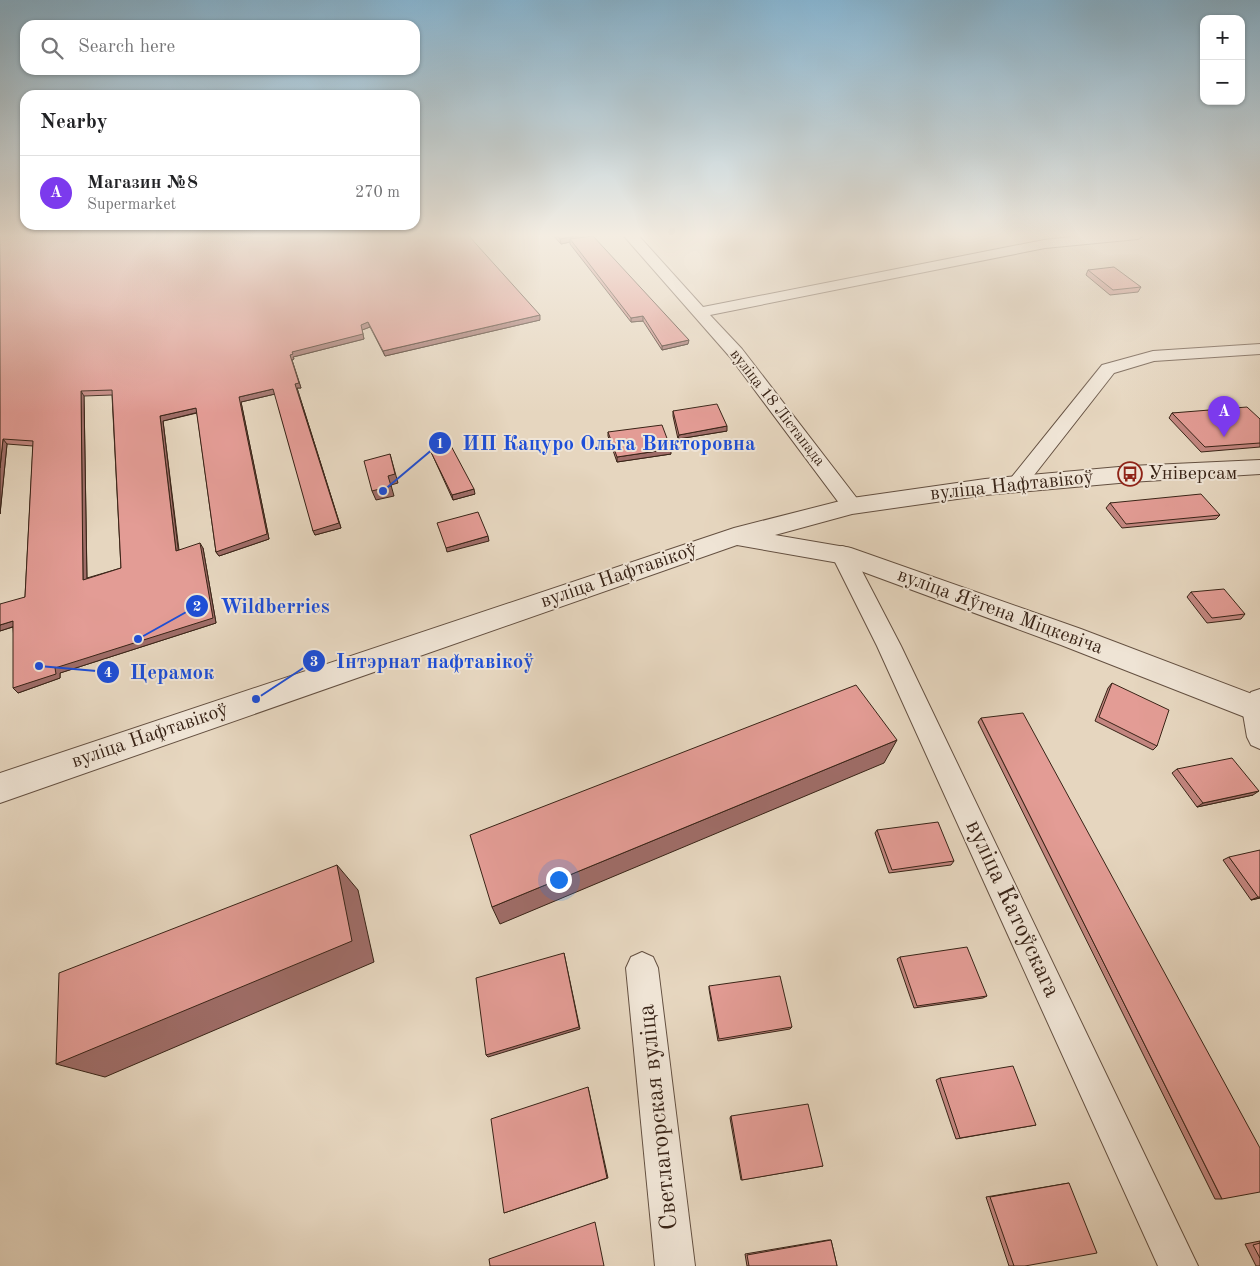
<!DOCTYPE html>
<meta charset="utf-8">
<style>
:root{--surface:#fff;--page:#f2f2f2;--text:#202124;--muted:#757577;--line:#e0e0e0;--accent:#7c3aed}
body{margin:0;font-family:"Old Standard TT",serif;background:var(--page);color:var(--text)}
.controls{position:absolute;right:15px;top:15px;display:grid;overflow:hidden;border-radius:10px;box-shadow:0 1px 4px #0004}
.controls button{width:45px;height:45px;display:grid;place-items:center;padding:0;border:0;border-bottom:1px solid var(--line);background:var(--surface);color:var(--text);font:25px sans-serif}
.you{position:absolute;left:558px;top:879px;width:18px;height:18px;margin:-12px;border:4px solid #fff;border-radius:50%;background:#1a73e8;box-shadow:0 0 0 8px #1a73e833}
.badge{display:grid;place-items:center;width:32px;height:32px;border-radius:50%;background:var(--accent);color:#fff;font-size:16px;font-weight:700}
.pin{position:absolute;translate:-50% -41px;filter:drop-shadow(0 1px 2px #0008)}
.pin::after{content:'';position:absolute;top:26px;width:18px;height:15px;background:inherit;clip-path:polygon(0 0,100% 0,50% 100%)}
.list{margin:0;padding:0;list-style:none}
h2{display:flex;justify-content:space-between;align-items:center;height:65px;margin:0;padding:0 20px;font-size:21px}
h2 small{font-size:16px;font-weight:400;color:var(--muted)}
.list li{display:grid;grid-template-columns:32px 1fr auto;gap:15px;align-items:center;box-sizing:border-box;height:75px;padding:0 20px;border-top:1px solid var(--line)}
.list b{display:block;font-size:19px;white-space:nowrap}
.list p{margin:0;font-size:16px;white-space:nowrap;color:var(--muted)}
.list em{font-size:16px;font-style:normal;color:var(--muted)}
.icon{flex:none;width:28px;height:28px;fill:none;stroke:currentColor;stroke-width:2;stroke-linecap:round;stroke-linejoin:round}
.map{position:relative;flex:none;width:1260px;height:1266px;overflow:hidden}
.search{position:absolute;background:var(--surface);box-shadow:0 1px 4px #0004;left:20px;top:20px;width:400px;height:55px;display:flex;align-items:center;gap:12px;box-sizing:border-box;padding:0 18px;border-radius:15px;color:var(--muted);font-size:19px}
.panel{position:absolute;background:var(--surface);box-shadow:0 1px 4px #0004;left:20px;top:90px;width:400px;height:140px;border-radius:15px}
.map>svg:first-child{display:block}
.lines{fill:none;stroke-linecap:round;stroke-linejoin:round}
.minor-casing{stroke:#645041;stroke-width:2}
.tertiary-casing{stroke:#645041;stroke-width:2}
.minor{fill:#efe4d5;fill-rule:evenodd}
.tertiary{fill:#efe4d5;fill-rule:evenodd}
.wall{fill:#c38680;stroke:#392417;fill-rule:evenodd}
.shaded-wall{fill:#9f6d68;stroke:#392417}
.building{fill:#e39c95;stroke:#392417;fill-rule:evenodd}
.labels{text-anchor:middle;dominant-baseline:central;stroke-width:4;stroke-linejoin:round;paint-order:stroke}
.far-street-label{font-size:16px;fill:#392417;stroke:#efe4d5}
.poi-label{font-size:20px;fill:#392417;stroke:#efe4d5;text-anchor:start}
.street-label{font-size:20px;fill:#392417;stroke:#efe4d5}
.near-street-label{font-size:24px;fill:#392417;stroke:#efe4d5}
.leader{fill:none;stroke:#1d4ed8;stroke-width:2}
.callout-dot{fill:#1d4ed8;stroke:#efe4d5;stroke-width:2}
.mark-label{font-size:15px;text-anchor:middle;font-weight:bold;fill:#fff}
.callout-label{font-size:21px;text-anchor:middle;font-weight:bold;fill:#1d4ed8;stroke:#efe4d5;stroke-width:4;stroke-linejoin:round;paint-order:stroke}
</style>
<div class="map">
<svg width="1260" height="1266" viewBox="0 0 1260 1266">
<rect width="100%" height="100%" fill="#e6d6bf"/>
<filter id="stains"><feTurbulence type="fractalNoise" baseFrequency=".004" numOctaves="4"/><feColorMatrix values="0 0 0 0 .2 0 0 0 0 .09 0 0 0 0 .02 0 0 0 .5 -.17"/></filter>
<radialGradient id="worn" r=".72"><stop offset=".6" stop-color="#630" stop-opacity="0"/><stop offset="1" stop-color="#630" stop-opacity=".3"/></radialGradient>
<g class="lines">
<!-- minor casing -->
<g class="minor-casing">
<g id="minor">
<polygon points="623,235 638,235 703,307 1044,240 1089,235 1145,235 1138,239 1045,248 710,315 742,349 859,501 862,506 859,511 852,513 845,511 730,357"/>
<polygon points="1260,344 1260,354 1154,361 1114,373 1024,488 1017,490 1010,488 1007,483 1102,365 1153,351"/>
<polygon points="842,546 850,548 901,646 1198,1266 1158,1266 877,646 831,554 834,548"/>
<polygon points="1260,689 1260,749 1251,745 1247,737 1242,708 1251,692"/>
<polygon points="642,952 653,957 658,968 695,1266 655,1266 626,968 631,957"/>
</g>
</g>
<!-- tertiary casing -->
<g class="tertiary-casing">
<polygon id="tertiary" points="1260,460 1260,474 1130,482 985,495 852,514 775,535 851,548 1081,629 1260,697 1260,723 1061,645 839,563 737,545 0,803 0,773 734,528 852,498 985,479 1130,466"/>
</g>
<!-- minor -->
<use href="#minor" class="minor"/>
<!-- tertiary -->
<use href="#tertiary" class="tertiary"/>
</g>
<!-- wall -->
<g class="wall">
<path d="M0,235L540,320L385,356L370,327L362,330L364,339L293,357L294,359L292,360L301,388H297L341,528L315,535L275,394L241,402L269,539L219,556L216,552L197,413L163,421L179,550L203,548L216,623L60,673V678L18,693L13,627L0,631L25,597L33,446L7,444L0,514ZM112,395L121,568L87,578L84,396Z"/>
<polygon points="553,235 583,235 583,237 688,344 662,350 643,321 631,322 570,244 570,242 561,244"/>
<polygon points="1088,270 1141,287 1138,292 1110,295 1086,275"/>
<polygon points="673,411 727,431 678,439 673,416"/>
<polygon points="1172,413 1260,419 1260,447 1201,452 1169,418"/>
<polygon points="608,432 671,454 617,462 608,436"/>
<polygon points="430,450 475,494 453,500 432,454"/>
<polygon points="1110,503 1220,515 1216,519 1122,528 1106,508"/>
<polygon points="1191,592 1245,614 1241,619 1207,623 1187,597"/>
<polygon points="1112,683 1157,746 1153,750 1095,721 1108,688"/>
<polygon points="981,718 1222,1199 1215,1199 978,722"/>
<polygon points="1177,769 1253,795 1197,807 1172,773"/>
<polygon points="877,830 954,861 951,865 889,873 875,833"/>
<polygon points="1229,857 1260,898 1251,900 1223,860"/>
<polygon points="900,957 987,996 983,998 914,1008 897,959"/>
<polygon points="709,986 792,1027 790,1029 718,1041 709,989"/>
<polygon points="940,1078 1036,1125 956,1139 936,1080"/>
<polygon points="731,1116 823,1166 741,1180 730,1118"/>
<polygon points="1069,1183 1025,1266 1009,1266 986,1197"/>
<polygon points="828,1240 831,1240 837,1266 747,1266 745,1254"/>
<polygon points="1260,1241 1260,1266 1256,1266 1245,1244"/>
</g>
<!-- shaded-wall -->
<g class="shaded-wall">
<polygon points="581,235 583,235 583,240 570,239 570,242 561,244 560,239"/>
<polygon points="540,315 540,320 385,356 383,351"/>
<polygon points="643,316 643,321 631,322 631,318"/>
<polygon points="368,322 370,327 362,330 364,339 293,357 294,359 292,360 301,388 297,388 341,528 315,535 313,531 295,384 290,355 292,352"/>
<polygon points="689,340 688,344 662,350 662,346"/>
<polygon points="273,389 275,394 241,402 269,539 219,556 216,552 239,397"/>
<polygon points="81,391 84,396 87,584 83,580"/>
<polygon points="196,408 199,412 163,421 179,556 176,551 160,416"/>
<polygon points="727,426 727,431 678,439 679,435"/>
<polygon points="3,439 7,444 0,514 0,468"/>
<polygon points="671,449 671,454 617,462 617,457"/>
<polygon points="390,454 398,483 391,485 394,496 376,500 372,491"/>
<polygon points="474,489 475,494 453,500 452,495"/>
<polygon points="488,536 489,541 447,552 446,548"/>
<polygon points="200,543 203,548 216,623 60,673 60,678 18,693 13,688"/>
<polygon points="13,621 18,625 0,631 0,625"/>
<polygon points="897,740 884,763 500,924 492,907"/>
<polygon points="1259,791 1253,795 1197,807 1203,803"/>
<polygon points="337,865 358,890 374,962 105,1077 56,1064"/>
<polygon points="1258,897 1260,897 1260,898 1251,900"/>
<polygon points="564,953 580,1029 488,1057 486,1055"/>
<polygon points="588,1087 608,1178 504,1213"/>
</g>
<!-- building -->
<g class="building">
<path d="M0,235H468L540,315L383,351L368,322L361,325L363,334L292,352L293,354L290,355L299,383L295,384L339,523L313,531L273,389L239,397L267,534L216,552L196,408L160,416L176,551L200,543L213,618L55,668L56,674L13,688V621L0,625V604L25,597L33,441L3,439L0,468ZM112,390L121,568L83,580L81,391Z"/>
<polygon points="557,235 581,235 560,239"/>
<polygon points="593,236 689,340 662,346 643,316 631,318 570,239"/>
<polygon points="1114,267 1141,287 1113,290 1088,270"/>
<polygon points="717,404 727,426 679,435 673,411"/>
<polygon points="1247,407 1260,419 1260,443 1205,447 1172,413"/>
<polygon points="662,425 671,449 617,457 608,432"/>
<polygon points="450,444 474,489 452,495 430,450"/>
<polygon points="390,454 395,474 388,476 391,486 372,491 364,461"/>
<polygon points="1201,494 1220,515 1126,524 1110,503"/>
<polygon points="478,512 488,536 446,548 437,523"/>
<polygon points="1224,589 1245,614 1212,618 1191,592"/>
<polygon points="1112,683 1169,710 1157,746 1099,717"/>
<polygon points="856,685 897,740 492,907 470,835"/>
<polygon points="1023,713 1260,1148 1260,1192 1222,1199 981,718"/>
<polygon points="1232,758 1259,791 1203,803 1177,769"/>
<polygon points="938,822 954,861 892,870 877,830"/>
<polygon points="1260,850 1260,897 1258,897 1229,857"/>
<polygon points="337,865 352,941 56,1064 59,973"/>
<polygon points="967,947 987,996 917,1006 900,957"/>
<polygon points="564,953 579,1027 486,1055 476,978"/>
<polygon points="780,976 792,1027 719,1039 709,986"/>
<polygon points="1013,1066 1036,1125 960,1138 940,1078"/>
<polygon points="588,1087 607,1178 504,1213 491,1119"/>
<polygon points="808,1104 823,1166 742,1180 731,1116"/>
<polygon points="1069,1183 1097,1253 1025,1266 1014,1266 990,1197"/>
<polygon points="595,1222 604,1266 490,1266 489,1259"/>
<polygon points="831,1240 837,1266 749,1266 747,1255"/>
<polygon points="1260,1243 1260,1258 1253,1245"/>
</g>
<!-- sky -->
<linearGradient id="sky" x2="0" y2="1"><stop stop-color="#87b6d3"/><stop offset="0.57" stop-color="#f4ede2"/><stop offset="1" stop-color="#f4ede2" stop-opacity="0"/></linearGradient>
<rect width="1260" height="413" fill="url(#sky)"/>
<!-- icons -->
<defs>
<g id="bus-ring" transform="scale(1.25)"><circle r="9.5" fill="#efe4d5" stroke="#8f2418" stroke-width="1.5"/><path d="M-5-6H5V4H4V6H2V4H-2V6H-4V4H-5ZM-3.5-4V0h7V-4ZM-3.5 1.2v1.5H-2V1.2ZM2 1.2v1.5H3.5V1.2Z" fill="#8f2418"/></g>
</defs>
<g fill-rule="evenodd">
<use href="#bus-ring" x="1130" y="474"/>
</g>
<g class="labels">
<!-- far-street labels -->
<g class="far-street-label">
<text transform="translate(777 408) rotate(52)">вуліца 18 Лістапада</text>
</g>
<!-- poi labels -->
<g class="poi-label">
<text x="1148" y="474">Універсам</text>
</g>
<!-- street labels -->
<g class="street-label">
<text transform="translate(1012 486) rotate(-6)">вуліца Нафтавікоў</text>
<text transform="translate(619 576) rotate(-19)">вуліца Нафтавікоў</text>
<text transform="translate(1000 612) rotate(20)">вуліца Яўгена Міцкевіча</text>
<text transform="translate(150 736) rotate(-19)">вуліца Нафтавікоў</text>
</g>
<!-- near-street labels -->
<g class="near-street-label">
<text transform="translate(1012 909) rotate(65)">вуліца Катоўскага</text>
<text transform="translate(659 1117) rotate(-96)">Светлагорская вуліца</text>
</g>
</g>
<!-- callouts -->
<path class="leader" d="M383 491L440 443M138 639L197 606M256 699L314 661M39 666L108 672"/>
<g class="callout-dot">
<circle cx="383" cy="491" r="5"/>
<circle cx="138" cy="639" r="5"/>
<circle cx="256" cy="699" r="5"/>
<circle cx="39" cy="666" r="5"/>
<circle cx="440" cy="443" r="12"/>
<circle cx="197" cy="606" r="12"/>
<circle cx="314" cy="661" r="12"/>
<circle cx="108" cy="672" r="12"/>
</g>
<g class="mark-label">
<text x="440" y="448">1</text>
<text x="197" y="611">2</text>
<text x="314" y="666">3</text>
<text x="108" y="677">4</text>
</g>
<g class="callout-label">
<text x="609" y="450">ИП Кацуро Ольга Викторовна</text>
<text x="275" y="613">Wildberries</text>
<text x="435" y="668">Інтэрнат нафтавікоў</text>
<text x="172" y="679">Церамок</text>
</g>
<rect width="100%" height="100%" filter="url(#stains)"/>
<rect width="100%" height="100%" fill="url(#worn)"/>
</svg>
<div class="controls">
<button>+</button>
<button>−</button>
</div>
<div class="you"></div>
<div class="pin badge" style="left:1224px;top:437px">A</div>
<div class="search"><svg class="icon" aria-label="search" viewBox="0 0 24 24"><circle cx="10" cy="10" r="6"/><path d="M15 15l6 6"/></svg>Search here</div>
<section class="panel">
<h2>Nearby<small></small></h2>
<ul class="list">
<li><span class="badge">A</span><div><b>Магазин №8</b><p>Supermarket</p></div><em>270 m</em></li>
</ul>
</section>
</div>
